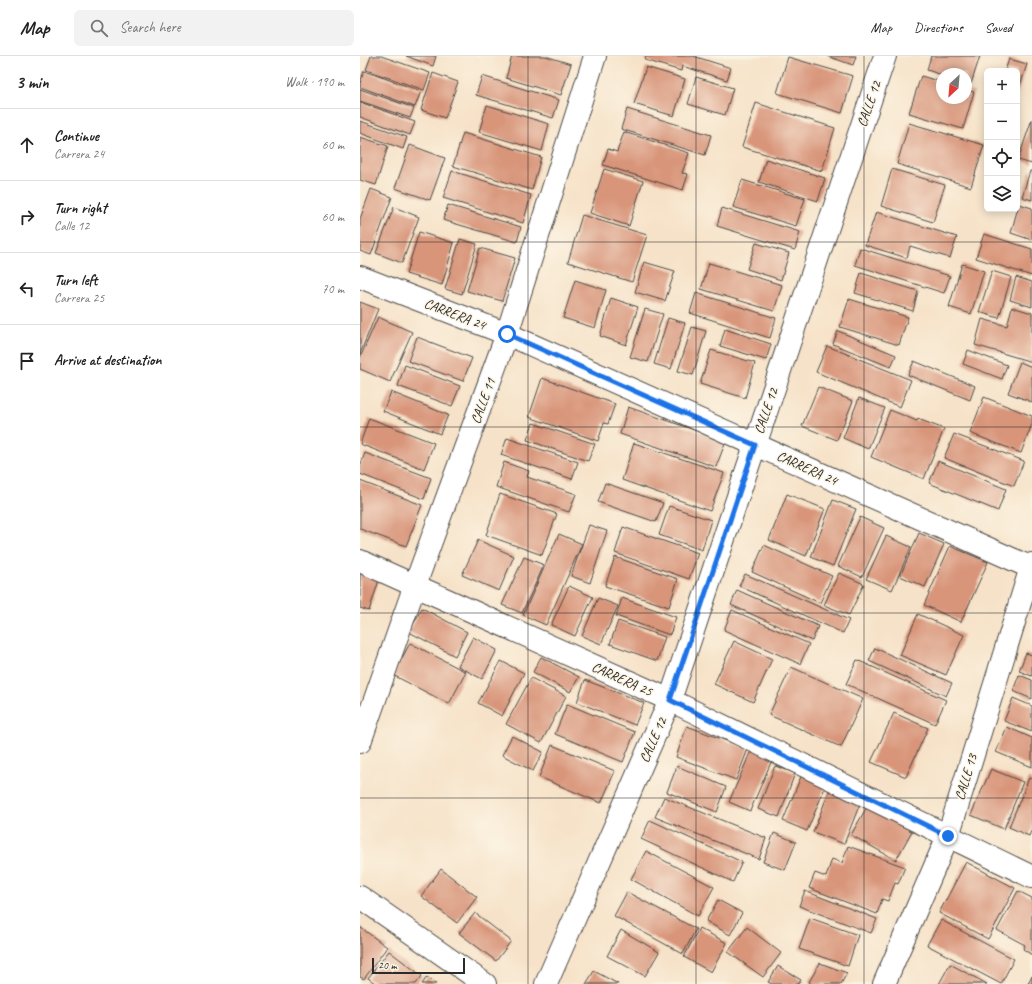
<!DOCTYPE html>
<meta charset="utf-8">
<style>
:root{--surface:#fff;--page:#f2f2f2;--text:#222;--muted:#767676;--line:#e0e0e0}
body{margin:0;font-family:Caveat,sans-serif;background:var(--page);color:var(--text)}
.controls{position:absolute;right:12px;top:12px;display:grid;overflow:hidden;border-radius:6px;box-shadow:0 2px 10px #0003}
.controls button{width:36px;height:36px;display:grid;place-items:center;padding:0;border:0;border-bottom:1px solid var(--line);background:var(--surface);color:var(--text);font:20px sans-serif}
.compass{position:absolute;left:576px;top:12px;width:36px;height:36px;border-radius:50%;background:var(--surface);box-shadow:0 2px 10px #0003;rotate:206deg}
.scale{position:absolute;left:12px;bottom:10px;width:93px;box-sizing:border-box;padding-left:4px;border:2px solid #2b2b2b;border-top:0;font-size:11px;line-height:14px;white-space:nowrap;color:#2b2b2b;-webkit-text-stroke:3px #fcf5e5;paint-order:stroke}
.stop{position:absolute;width:12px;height:12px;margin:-9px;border:3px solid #1a73e8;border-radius:50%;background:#fff}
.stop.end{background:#1a73e8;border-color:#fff;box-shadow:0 1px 4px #0008}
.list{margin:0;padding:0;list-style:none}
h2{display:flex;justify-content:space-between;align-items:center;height:52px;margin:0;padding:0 16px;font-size:17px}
h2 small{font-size:13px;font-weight:400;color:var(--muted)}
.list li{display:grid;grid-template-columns:26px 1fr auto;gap:12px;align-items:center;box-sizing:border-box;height:72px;padding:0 16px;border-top:1px solid var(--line)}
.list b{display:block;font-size:15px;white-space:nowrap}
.list p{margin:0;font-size:13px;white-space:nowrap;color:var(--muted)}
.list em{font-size:13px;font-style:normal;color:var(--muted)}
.icon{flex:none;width:22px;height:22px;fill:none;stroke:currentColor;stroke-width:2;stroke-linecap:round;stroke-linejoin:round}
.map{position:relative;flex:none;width:672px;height:928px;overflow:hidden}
header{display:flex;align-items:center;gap:24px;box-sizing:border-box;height:56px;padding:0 20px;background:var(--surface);border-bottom:1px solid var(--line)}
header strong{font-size:19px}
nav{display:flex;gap:22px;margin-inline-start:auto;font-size:14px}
.search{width:280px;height:36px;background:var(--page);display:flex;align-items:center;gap:10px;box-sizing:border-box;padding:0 14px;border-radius:6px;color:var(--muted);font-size:15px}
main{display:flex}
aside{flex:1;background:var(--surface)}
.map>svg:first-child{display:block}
.building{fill:#d8957a}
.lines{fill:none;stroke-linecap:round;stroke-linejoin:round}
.minor-casing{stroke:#494643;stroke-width:24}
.minor{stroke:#fff;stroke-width:22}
.route{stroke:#1a73e8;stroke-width:5}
.grid{fill:none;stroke:#2b2b2b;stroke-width:1;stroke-opacity:0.55}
.labels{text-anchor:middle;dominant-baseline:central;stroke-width:3;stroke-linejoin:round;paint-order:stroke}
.street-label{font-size:14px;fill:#2b2b2b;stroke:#fcf5e5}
</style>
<header>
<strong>Map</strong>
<div class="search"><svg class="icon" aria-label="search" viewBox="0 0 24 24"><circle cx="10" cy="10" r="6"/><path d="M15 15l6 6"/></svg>Search here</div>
<nav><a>Map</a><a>Directions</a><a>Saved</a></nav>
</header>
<main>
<aside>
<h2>3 min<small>Walk · 190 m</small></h2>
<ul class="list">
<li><svg class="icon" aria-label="ahead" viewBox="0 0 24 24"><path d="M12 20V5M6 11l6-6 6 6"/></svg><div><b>Continue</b><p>Carrera 24</p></div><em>60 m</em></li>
<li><svg class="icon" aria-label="right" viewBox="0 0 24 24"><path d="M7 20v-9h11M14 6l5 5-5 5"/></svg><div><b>Turn right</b><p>Calle 12</p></div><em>60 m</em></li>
<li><svg class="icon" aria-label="left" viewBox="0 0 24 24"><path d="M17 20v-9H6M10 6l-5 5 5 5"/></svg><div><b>Turn left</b><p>Carrera 25</p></div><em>70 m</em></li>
<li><svg class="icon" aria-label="arrive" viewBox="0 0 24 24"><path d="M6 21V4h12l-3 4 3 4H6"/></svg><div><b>Arrive at destination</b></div></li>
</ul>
</aside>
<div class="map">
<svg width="672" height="928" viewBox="0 0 672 928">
<rect width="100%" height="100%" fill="#fcf5e5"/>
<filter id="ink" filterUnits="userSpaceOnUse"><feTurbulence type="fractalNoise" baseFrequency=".025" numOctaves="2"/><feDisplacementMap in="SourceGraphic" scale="8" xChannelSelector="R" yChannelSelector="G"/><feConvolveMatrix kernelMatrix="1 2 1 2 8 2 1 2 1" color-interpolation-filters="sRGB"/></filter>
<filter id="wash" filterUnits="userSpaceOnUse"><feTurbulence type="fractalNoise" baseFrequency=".012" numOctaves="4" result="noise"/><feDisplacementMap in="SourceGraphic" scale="16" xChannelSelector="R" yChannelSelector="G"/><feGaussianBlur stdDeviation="0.9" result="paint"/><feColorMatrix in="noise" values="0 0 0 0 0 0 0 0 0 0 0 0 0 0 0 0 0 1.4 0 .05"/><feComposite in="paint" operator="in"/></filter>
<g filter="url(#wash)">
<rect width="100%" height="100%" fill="#f6e2c8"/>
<g id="blocks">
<!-- building -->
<g class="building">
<polygon points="11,0 21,0 70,17 64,34 6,14"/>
<polygon points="46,0 76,0 73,10"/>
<polygon points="152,0 185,0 211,8 201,39 146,22"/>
<polygon points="286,0 333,0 371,12 367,24 322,10 321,15 285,4"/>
<polygon points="467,0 496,0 493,9"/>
<polygon points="571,0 620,0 611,28 606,26 606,18 582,19 567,14"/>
<polygon points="428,1 493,20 482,57 417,37"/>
<polygon points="649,3 667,8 657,39 657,15 645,15"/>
<polygon points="286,11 325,23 314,60 274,48"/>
<polygon points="4,15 61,35 55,51 0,31 0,27"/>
<polygon points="73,17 98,26 85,62 61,54"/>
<polygon points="122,20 199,44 193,62 116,39"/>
<polygon points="561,20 582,26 582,42 606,42 606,34 614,36 603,73 549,57"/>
<polygon points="336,21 373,32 365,59 328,48"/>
<polygon points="0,33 54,52 50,62 0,45"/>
<polygon points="0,46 55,66 50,79 0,61"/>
<polygon points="396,47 475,72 462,115 382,91"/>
<polygon points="127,49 189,68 182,95 119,76"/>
<polygon points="267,53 351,79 345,99 261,73"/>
<polygon points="672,63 672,108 658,104"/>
<polygon points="0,65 47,81 43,93 0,77"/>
<polygon points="549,67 624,89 611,131 537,108"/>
<polygon points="264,76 329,97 322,117 328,118 323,134 243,109 248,93 257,96"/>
<polygon points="103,77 181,101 172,134 93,110"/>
<polygon points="0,81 28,90 16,129 0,124"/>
<polygon points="50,89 85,102 70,144 35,132"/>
<polygon points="406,103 465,122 458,145 399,126"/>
<polygon points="244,113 283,125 269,170 230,157"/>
<polygon points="532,113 585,129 573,166 521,150"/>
<polygon points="92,115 171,139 163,167 83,142"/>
<polygon points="670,115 672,115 672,144 662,141"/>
<polygon points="382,124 445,143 436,170 373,151"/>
<polygon points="11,133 32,141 11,199 0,195 0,163"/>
<polygon points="659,148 672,152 672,184 651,177"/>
<polygon points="88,149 161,171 157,186 83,164"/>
<polygon points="34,151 59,161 42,207 16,197"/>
<polygon points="362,152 440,176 435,194 357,170"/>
<polygon points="516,156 597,181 590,202 550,190 547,202 505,189"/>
<polygon points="222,159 287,179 272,226 208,206"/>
<polygon points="59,176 94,187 82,229 46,218"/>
<polygon points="624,178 672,193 672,220 616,202"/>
<polygon points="100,183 117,188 102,238 85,233"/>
<polygon points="396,187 429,197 421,224 387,213"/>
<polygon points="120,192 155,202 142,245 107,235"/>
<polygon points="500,192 590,220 584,237 495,209"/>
<polygon points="284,206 315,215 305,245 275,236"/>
<polygon points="349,207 422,229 414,255 341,233"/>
<polygon points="602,208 624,215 611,258 589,251"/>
<polygon points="632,215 651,221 639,262 619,256"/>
<polygon points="501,217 558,235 553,255 495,237"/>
<polygon points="656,221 672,226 672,251 650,244"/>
<polygon points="215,224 246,234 235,272 203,262"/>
<polygon points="336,237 416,262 410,282 330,257"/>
<polygon points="251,242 278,251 266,289 240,280"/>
<polygon points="489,243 548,261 539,289 480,271"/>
<polygon points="0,246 18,253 0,298"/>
<polygon points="652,251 672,257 672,306 615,289 622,263 647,270"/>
<polygon points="285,253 303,258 288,306 270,301"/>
<polygon points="18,261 52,276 30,326 0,313 0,302"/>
<polygon points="308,262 325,267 311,313 294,308"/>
<polygon points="332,271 346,275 333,319 318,315"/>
<polygon points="365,273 411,288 406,304 360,290"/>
<polygon points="478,275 536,299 531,311 473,288"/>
<polygon points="57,281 112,302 103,325 48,305"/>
<polygon points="467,290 551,324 540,351 456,316"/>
<polygon points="351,294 395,307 385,342 340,328"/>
<polygon points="608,294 647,309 642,323 603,308"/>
<polygon points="554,305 615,330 610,344 548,319"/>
<polygon points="660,306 672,311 672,346 648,337"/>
<polygon points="45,309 100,330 92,350 38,330"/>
<polygon points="182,322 255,348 248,368 244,367 238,385 169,361"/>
<polygon points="458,331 493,345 477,384 442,370"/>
<polygon points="31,336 88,359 80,378 23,355"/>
<polygon points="624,341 672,360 672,368 661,397 610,377"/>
<polygon points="499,342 525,352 508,393 483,382"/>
<polygon points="268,351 366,385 356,411 260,378"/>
<polygon points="530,354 557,365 558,363 584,373 564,423 511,401"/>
<polygon points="9,362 74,387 64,413 0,388"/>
<polygon points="173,367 235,388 228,405 167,384"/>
<polygon points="594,378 664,405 654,430 584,402"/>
<polygon points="147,382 218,406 212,423 141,399"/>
<polygon points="274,387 364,417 350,455 262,424"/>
<polygon points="5,397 71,422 64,443 0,418 0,410"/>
<polygon points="578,405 646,433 638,455 569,427"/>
<polygon points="144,406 169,415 167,421 216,438 209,456 136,431"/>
<polygon points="0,425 62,449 46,490 0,473"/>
<polygon points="245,427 303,447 296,466 238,446"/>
<polygon points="140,438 197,458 182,499 126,479"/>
<polygon points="427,438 465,453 446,500 409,484"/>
<polygon points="473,444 496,453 473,510 451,501"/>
<polygon points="309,450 351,464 342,494 299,479"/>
<polygon points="500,461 524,472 502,521 478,510"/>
<polygon points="229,469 247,475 230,527 211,520"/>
<polygon points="263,471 338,497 329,523 255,497"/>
<polygon points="559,477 584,488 565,531 540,520"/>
<polygon points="199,478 222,488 186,569 163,559"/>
<polygon points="526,480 551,491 532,534 506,523"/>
<polygon points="118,484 154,500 139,535 102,519"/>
<polygon points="404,489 472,520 460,547 392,516"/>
<polygon points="590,490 628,506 601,566 564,549"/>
<polygon points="164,501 184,509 162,557 142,549"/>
<polygon points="255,501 318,523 309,551 245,530"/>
<polygon points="0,515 20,521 9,555 0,552"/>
<polygon points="479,517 504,528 489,559 464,549"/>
<polygon points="385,518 489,564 483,577 379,530"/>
<polygon points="209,530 233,541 215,580 191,569"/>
<polygon points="377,534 458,570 452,585 371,549"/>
<polygon points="238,542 258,550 241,588 222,580"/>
<polygon points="262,542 316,561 310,579 256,560"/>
<polygon points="62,552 107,576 95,600 49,576"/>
<polygon points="372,554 449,588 440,608 364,574"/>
<polygon points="558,558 604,579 586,619 540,599"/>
<polygon points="258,565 305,581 297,605 250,588"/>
<polygon points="113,581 137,594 122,623 98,610"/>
<polygon points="374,585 412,603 393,646 354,628"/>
<polygon points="50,587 106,616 89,648 33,619"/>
<polygon points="515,592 592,627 586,640 509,605"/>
<polygon points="666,597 672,599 672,620 659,615"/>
<polygon points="181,601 219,621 210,636 173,616"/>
<polygon points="497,604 586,644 575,668 486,628"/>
<polygon points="141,605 164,617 142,660 118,647"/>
<polygon points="431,611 503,643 481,691 409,659"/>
<polygon points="659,619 672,624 672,643 653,635"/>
<polygon points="171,622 206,640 181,687 146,668"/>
<polygon points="225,624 284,647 275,669 217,646"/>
<polygon points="653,642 672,650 672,676 644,665"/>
<polygon points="207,648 275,676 263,706 195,678"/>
<polygon points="534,657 568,672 546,721 511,706"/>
<polygon points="327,670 388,693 376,724 316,701"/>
<polygon points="647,671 672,682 672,711 636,696"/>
<polygon points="152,680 183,696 173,715 142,699"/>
<polygon points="394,688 415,697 390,755 369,746"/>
<polygon points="192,689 255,715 241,747 179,721"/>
<polygon points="317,710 366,731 357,756 307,736"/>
<polygon points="415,710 435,717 419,761 398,753"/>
<polygon points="631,713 663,726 644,773 611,759"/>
<polygon points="442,718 466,729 447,775 423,765"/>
<polygon points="669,722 672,723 672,773 669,780 649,771"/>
<polygon points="472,728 503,740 484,788 453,776"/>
<polygon points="304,741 406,782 399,803 295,761"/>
<polygon points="508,749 553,773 536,804 491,779"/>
<polygon points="290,764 382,806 373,826 281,783"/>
<polygon points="414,777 436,786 425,814 403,806"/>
<polygon points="488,790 545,811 538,828 535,827 528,845 522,843 517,858 449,832 455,817 466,821 472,803 482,807"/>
<polygon points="286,795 354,831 338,860 271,823"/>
<polygon points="606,806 655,832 628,883 579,857"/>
<polygon points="81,813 117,841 97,867 61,840"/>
<polygon points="445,835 517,863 511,877 439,850"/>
<polygon points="658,835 672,842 672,899 663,893 665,889 637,874"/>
<polygon points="267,836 336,873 323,898 254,860"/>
<polygon points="358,844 382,857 370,879 346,865"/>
<polygon points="115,857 151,885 136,905 99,877"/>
<polygon points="450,862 498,879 488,910 439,893"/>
<polygon points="581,864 654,903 641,928 567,889"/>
<polygon points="0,871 27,891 4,923 0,921"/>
<polygon points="387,871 421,897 403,921 368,896"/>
<polygon points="339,872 367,887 351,916 324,901"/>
<polygon points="261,874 299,896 285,920 247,900"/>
<polygon points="29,895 62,920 56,928 16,928 8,922"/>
<polygon points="460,907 487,917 481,928 452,928 449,926"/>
<polygon points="590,908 627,928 579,928"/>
<polygon points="418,910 441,924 438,928 412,928 408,926"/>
<polygon points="234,915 258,928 226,928"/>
<polygon points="672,920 672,928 668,928"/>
<polygon points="67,921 76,928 62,928"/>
</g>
</g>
</g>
<g filter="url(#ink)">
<use href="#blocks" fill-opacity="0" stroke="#494643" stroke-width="1"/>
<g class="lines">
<!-- minor casing -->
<g class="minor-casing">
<g id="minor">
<polyline points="0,221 147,278 672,512"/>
<polyline points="0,505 310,644 672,821"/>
<polyline points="0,686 55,529 147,278 235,0"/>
<polyline points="0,841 125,928"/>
<polyline points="186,928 310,644 525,0"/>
<polyline points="524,928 588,780 672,508"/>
</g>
</g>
<!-- minor -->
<use href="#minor" class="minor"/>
</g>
</g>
<g class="lines" filter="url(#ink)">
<!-- route -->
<polyline class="route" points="147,278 395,389 310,644 588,780"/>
</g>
<!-- grid -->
<path class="grid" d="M168,0V928M336,0V928M504,0V928M0,186H672M0,371H672M0,557H672M0,742H672"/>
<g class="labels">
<!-- street labels -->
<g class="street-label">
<text transform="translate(509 48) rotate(-71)">CALLE 12</text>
<text transform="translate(95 258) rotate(21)">CARRERA 24</text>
<text transform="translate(123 345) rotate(-70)">CALLE 11</text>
<text transform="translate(406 355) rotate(-71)">CALLE 12</text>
<text transform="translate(447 412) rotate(24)">CARRERA 24</text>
<text transform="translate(262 623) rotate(24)">CARRERA 25</text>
<text transform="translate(293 684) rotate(-66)">CALLE 12</text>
<text transform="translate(606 721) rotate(-73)">CALLE 13</text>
</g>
</g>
</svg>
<div class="controls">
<button>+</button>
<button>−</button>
<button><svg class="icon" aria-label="locate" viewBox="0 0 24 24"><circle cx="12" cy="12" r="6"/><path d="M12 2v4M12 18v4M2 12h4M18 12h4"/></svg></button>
<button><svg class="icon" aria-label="layers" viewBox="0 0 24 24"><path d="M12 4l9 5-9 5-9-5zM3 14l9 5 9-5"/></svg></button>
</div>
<svg class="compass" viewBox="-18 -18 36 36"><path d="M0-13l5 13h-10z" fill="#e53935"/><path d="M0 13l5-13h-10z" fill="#767676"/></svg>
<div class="scale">20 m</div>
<div class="stop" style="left:147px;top:278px"></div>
<div class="stop end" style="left:588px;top:780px"></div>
</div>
</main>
